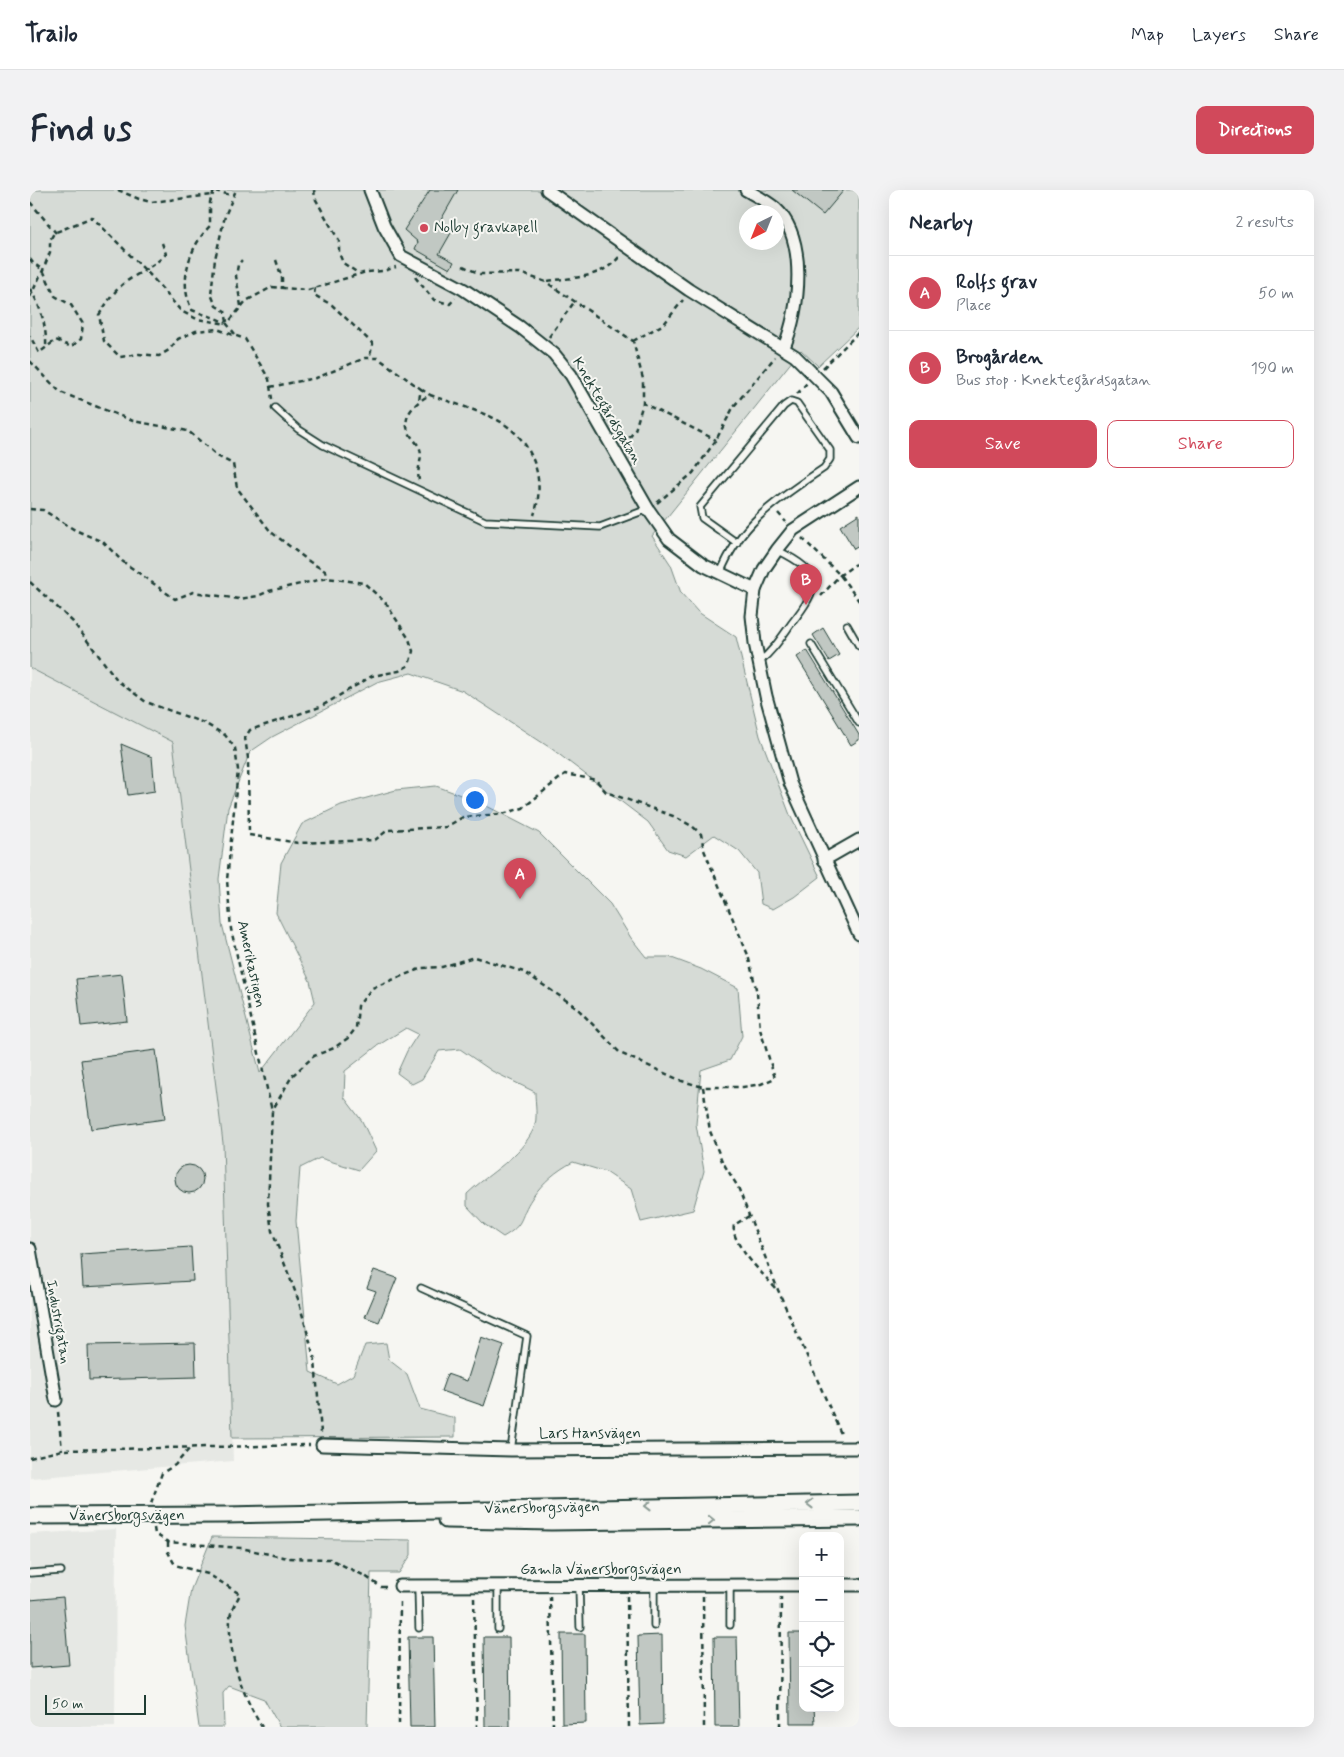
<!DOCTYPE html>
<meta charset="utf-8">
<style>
:root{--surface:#fff;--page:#f2f2f3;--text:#1f2937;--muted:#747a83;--line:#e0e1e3;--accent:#d1495b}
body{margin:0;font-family:Mynerve,sans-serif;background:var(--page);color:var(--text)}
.controls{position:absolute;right:15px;bottom:15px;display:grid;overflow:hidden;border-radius:10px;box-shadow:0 5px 20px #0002}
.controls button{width:45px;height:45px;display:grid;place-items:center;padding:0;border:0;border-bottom:1px solid var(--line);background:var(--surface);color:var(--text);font:25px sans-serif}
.compass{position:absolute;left:709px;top:15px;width:45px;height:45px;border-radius:50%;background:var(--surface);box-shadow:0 5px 20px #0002;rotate:223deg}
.scale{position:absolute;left:15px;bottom:12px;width:101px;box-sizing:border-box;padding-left:5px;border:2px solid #1f3d34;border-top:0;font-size:14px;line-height:18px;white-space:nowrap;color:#1f3d34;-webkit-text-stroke:4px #f6f6f2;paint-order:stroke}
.you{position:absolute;left:444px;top:609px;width:18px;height:18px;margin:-12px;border:4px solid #fff;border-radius:50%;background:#1a73e8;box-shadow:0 0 0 8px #1a73e833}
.badge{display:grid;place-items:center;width:32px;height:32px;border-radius:50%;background:var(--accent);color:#fff;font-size:16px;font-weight:700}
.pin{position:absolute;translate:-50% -41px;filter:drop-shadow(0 1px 2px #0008)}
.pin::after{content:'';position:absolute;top:26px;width:18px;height:15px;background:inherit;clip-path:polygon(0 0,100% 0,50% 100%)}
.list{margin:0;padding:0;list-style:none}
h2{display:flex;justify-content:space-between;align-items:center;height:65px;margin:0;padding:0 20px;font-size:21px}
h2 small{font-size:16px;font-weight:400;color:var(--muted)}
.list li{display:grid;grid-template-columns:32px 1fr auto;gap:15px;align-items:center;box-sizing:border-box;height:75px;padding:0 20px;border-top:1px solid var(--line)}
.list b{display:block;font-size:19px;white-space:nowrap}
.list p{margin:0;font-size:16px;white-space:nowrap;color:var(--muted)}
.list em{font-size:16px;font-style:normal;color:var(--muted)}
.actions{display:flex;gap:10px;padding:15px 20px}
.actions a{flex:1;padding:11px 0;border:1px solid var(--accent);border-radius:10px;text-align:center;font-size:18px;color:var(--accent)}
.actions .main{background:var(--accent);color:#fff}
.icon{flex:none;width:28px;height:28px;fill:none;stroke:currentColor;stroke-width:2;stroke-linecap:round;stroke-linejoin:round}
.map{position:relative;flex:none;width:829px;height:1537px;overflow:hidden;border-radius:10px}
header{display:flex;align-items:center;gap:30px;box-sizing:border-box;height:70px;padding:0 25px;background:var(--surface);border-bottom:1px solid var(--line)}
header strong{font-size:24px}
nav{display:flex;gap:28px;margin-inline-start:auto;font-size:18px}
.intro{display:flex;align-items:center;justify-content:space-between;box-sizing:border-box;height:120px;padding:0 30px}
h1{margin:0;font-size:35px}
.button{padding:12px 22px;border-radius:10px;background:var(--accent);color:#fff;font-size:18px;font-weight:700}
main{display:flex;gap:30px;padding:0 30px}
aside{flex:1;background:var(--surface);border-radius:10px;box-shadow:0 5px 20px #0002}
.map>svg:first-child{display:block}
.built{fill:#e6e8e4}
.green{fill:#d6dbd6;stroke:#7a8c85;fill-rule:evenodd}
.building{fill:#c1c8c3;stroke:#1f3d34}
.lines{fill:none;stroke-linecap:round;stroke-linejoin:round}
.lane-casing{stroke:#1f3d34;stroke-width:9}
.street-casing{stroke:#1f3d34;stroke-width:15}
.secondary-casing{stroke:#1f3d34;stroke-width:19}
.path{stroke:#1f3d34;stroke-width:2.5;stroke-dasharray:5 4;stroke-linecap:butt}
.lane{stroke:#f6f6f2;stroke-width:5.5}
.street{stroke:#f6f6f2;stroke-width:11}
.secondary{stroke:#f6f6f2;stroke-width:15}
.oneway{stroke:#8a9a93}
.poi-dot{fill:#d1495b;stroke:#f6f6f2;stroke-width:2}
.labels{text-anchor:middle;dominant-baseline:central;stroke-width:4;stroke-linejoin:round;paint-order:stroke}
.poi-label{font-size:15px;fill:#1f3d34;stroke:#f6f6f2;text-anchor:start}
.street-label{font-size:15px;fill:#1f3d34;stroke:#f6f6f2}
</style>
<header>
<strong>Trailo</strong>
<nav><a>Map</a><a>Layers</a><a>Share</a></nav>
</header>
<div class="intro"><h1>Find us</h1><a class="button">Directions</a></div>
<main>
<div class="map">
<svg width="829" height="1537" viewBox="0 0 829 1537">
<rect width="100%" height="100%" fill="#f6f6f2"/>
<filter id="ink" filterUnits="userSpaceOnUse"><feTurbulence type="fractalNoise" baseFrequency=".02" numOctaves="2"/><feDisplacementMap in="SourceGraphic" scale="10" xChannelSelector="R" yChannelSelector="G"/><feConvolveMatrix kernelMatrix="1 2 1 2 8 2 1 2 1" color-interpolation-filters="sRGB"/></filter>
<g filter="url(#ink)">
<!-- built -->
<g class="built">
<polygon points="0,478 143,551 193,953 203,1271 0,1288"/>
<polygon points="86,1339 85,1537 0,1537 0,1344"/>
</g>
<!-- green -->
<g class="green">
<path d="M0,0H829V137L788,176L771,160L622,346L641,375L651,403L668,422L706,447L730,546L760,625L790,687L764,707L743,719L731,714L727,683L709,661L684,645L656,666L638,660L618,632L522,559L433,501L381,483L347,492L242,547L220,562L198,618L189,689L192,734L230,883L285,812L280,791L246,723L251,673L272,634L311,615L366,600L406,596L447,611L509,643L580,714L601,748L616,767H639L671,779L708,798L712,846L700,870L671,880L666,934L674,981L663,1020L611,1032L601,999L576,982L543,972C526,981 513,992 502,1008C489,1027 496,1034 473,1047L454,1034L437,1016V1004C460,982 491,967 504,938C508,929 505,912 505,902L462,881L430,859L409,861L392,889L382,894L367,883L377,861L388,844L376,838L347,856L315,881L314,907L332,931L346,961L329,980L290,968L270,978L266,1031L280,1182L307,1194L323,1185L335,1155L356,1153L359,1170L377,1184L390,1219L425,1228V1247L202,1248L193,953L143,552L0,478ZM716,22H746V52H716Z"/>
<polygon points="182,1347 381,1350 381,1365 369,1383 341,1383 337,1537 250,1537 234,1509 199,1496 193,1503 194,1537 169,1537 155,1436 161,1399"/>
</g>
<!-- building -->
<g class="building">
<polygon points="400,0 428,0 408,35 421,43 409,64 424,72 420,79 385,59 388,52 374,40"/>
<polygon points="762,0 814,0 793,25"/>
<polygon points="829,324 829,356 824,359 810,336"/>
<polygon points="793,438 809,465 799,471 783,445"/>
<polygon points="777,460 829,545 829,550 821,555 767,467"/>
<polygon points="91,554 122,567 125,601 98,605"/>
<polygon points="92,784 97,831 51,836 46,789"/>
<polygon points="126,860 135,929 61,939 51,870"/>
<circle cx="159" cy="989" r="14"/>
<polygon points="161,1057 163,1091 53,1097 51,1064"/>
<polygon points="344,1080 367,1088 349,1132 335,1127 346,1101 337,1098"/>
<polygon points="451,1147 474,1155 454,1216 411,1201 417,1184 437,1191"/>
<polygon points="165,1153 166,1187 59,1190 58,1155"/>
<polygon points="33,1407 39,1475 0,1478 0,1410"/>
<polygon points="759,1443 773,1443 773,1518 784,1518 785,1533 760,1533"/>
<polygon points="531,1444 555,1444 556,1533 532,1534"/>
<polygon points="632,1445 633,1534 610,1535 608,1446"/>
<polygon points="378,1447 403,1447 405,1537 380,1537"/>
<polygon points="454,1447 479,1447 480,1537 455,1537"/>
<polygon points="684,1447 707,1447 709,1537 685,1537"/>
</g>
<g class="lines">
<!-- lane casing -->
<g class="lane-casing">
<g id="lane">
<polyline points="245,218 268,239 293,255 455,331 570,337 618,319"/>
<path d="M690,384C710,332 750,308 794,278L800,269V260L767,213L761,211L754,216L670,317L672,328L707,353"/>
<polyline points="817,435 829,456"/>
<polyline points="781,454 829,533"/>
<path d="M729,472C742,462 751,448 761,434C791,396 794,383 747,360"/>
<polyline points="391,1098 497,1146 481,1260"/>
<polyline points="0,1383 31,1381"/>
<polyline points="388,1395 389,1438"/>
<polyline points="549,1395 550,1437"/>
<polyline points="700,1435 700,1395"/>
<polyline points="624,1436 624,1395"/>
<polyline points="468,1439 468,1394"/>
</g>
</g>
<!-- street casing -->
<g class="street-casing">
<g id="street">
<polyline points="340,0 354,36 371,66 433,99 490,137 524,164 541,185 618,319 639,349 673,375 725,400"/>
<polyline points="517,0 659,100 765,166 801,202 829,248"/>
<path d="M716,0C725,5 737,11 745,18C778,48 770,120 754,157"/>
<polyline points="829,297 763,340 747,360 734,379 725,400 722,426 725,453 736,506 760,593 829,744"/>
<polyline points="794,670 829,650"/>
<polyline points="0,1059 26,1210"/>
<polyline points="292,1255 481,1260 829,1258"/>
<polyline points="810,1395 829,1395"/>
<polyline points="370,1396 773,1395"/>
</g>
</g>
<!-- secondary casing -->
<g class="secondary-casing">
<g id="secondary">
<polyline points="0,1326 195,1325 829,1313"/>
<polyline points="416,1330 521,1332 829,1328"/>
</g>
</g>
<!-- path -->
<g class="path">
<polyline points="88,0 109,9 121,12 183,5"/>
<polyline points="284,0 285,8 309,51 309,63 313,73 328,83"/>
<path d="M184,1L180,12V36C159,57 148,92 162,120C174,125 185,127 196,133"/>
<polyline points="185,1 201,5"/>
<polyline points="0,12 26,43"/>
<path d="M132,53L136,64C124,76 110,82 97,91C85,99 77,113 69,125L74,151L90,167L109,164L129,166L139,160L148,149L166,141L187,139L215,149L239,189L242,209"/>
<polyline points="0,69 3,73 13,80 25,106 41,115 53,134 51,149 41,157 26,150 9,163 0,146"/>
<polyline points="246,70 252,88 252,99"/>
<polyline points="433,76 450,84 490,83 516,92 603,151 613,189 613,213"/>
<polyline points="385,87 404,110 420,114 425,108"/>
<path d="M518,91C545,87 571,89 590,66"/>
<polyline points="285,98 284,105 302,115 343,154 339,168"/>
<path d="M0,99C11,116 17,139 16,158"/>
<polyline points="0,107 13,80 20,62 20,50 24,43 62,27 122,87 151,121 167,129 197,134"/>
<polyline points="211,116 206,86 208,75 212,70"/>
<polyline points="197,132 195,121 186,116 181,104 185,69 195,26 206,0"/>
<polyline points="205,144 197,134 216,111 242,97 278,100 336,82 354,81 366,77"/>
<polyline points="519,147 545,111"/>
<polyline points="603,151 634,134 653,110"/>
<polyline points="0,171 30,202 103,231 158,241 189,267 203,274 207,298 241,342 280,372 295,381 297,388"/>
<polyline points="793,178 829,142"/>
<polyline points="240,197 286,188 335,168 348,168 391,199 389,210"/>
<polyline points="391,199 400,205"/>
<polyline points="767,204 777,193"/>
<polyline points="594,255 605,240 613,213 686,250"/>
<path d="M389,290C386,279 393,270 390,259C388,253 381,248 379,242C370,226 387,211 400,205C420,212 440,218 459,226C499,242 518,285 504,325"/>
<polyline points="627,313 663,283 686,250 704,216 745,167"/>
<polyline points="0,319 13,320 45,340 73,352 92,371 145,409 163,402 209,409 228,406 239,401 297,388 334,393 355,412 379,449 383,461 379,475 369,481 342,486 290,517 220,540 215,548 218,568 219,645 268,653 345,650 358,640 416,637 433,627 472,624 493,618 535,584 566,590 576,602 643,626 662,636 671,644 674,660 718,765 727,803 730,839 745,888 731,894 713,897 673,897 652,891 590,863 546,817 494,782 444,767 412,777 392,778 342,798 328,816 326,838 318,848 304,858 284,866 262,886 242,921"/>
<polyline points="748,323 756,332"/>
<polyline points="772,348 810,385 829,411"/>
<polyline points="0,392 43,432 88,491 116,512 174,533 195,545 205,558 208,580 197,690 201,739 242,921 238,1014 242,1041 268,1109 285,1170 291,1243"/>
<polyline points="791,406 810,385 829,372"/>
<polyline points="673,897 680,941 692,971 708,997 748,1100 812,1246"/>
<path d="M719,1026L704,1035C700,1054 733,1083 745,1098"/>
<polyline points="28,1222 32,1260"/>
<polyline points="0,1268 32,1260 280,1255"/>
<polyline points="121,1313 132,1283 145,1275 161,1257"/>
<polyline points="124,1338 125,1344 138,1352 211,1358 257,1368 300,1369 335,1386 351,1397 359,1397"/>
<path d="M138,1352V1362L145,1375L178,1384L210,1404C207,1411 200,1421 200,1429C198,1465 213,1507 232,1537"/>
<polyline points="520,1406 523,1537"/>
<polyline points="597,1406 599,1537"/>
<polyline points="673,1406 674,1537"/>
<polyline points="444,1408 447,1537"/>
<polyline points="369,1534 370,1408"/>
<polyline points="750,1537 751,1407"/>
</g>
<!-- lane -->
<use href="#lane" class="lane"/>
<!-- street -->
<use href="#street" class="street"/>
<!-- secondary -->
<use href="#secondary" class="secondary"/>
</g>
<!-- one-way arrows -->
<defs><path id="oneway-chevron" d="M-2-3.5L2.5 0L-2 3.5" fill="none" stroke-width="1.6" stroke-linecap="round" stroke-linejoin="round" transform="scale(1.25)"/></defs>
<g class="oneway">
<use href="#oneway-chevron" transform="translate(780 1314) rotate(179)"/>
<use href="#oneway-chevron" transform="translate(618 1316) rotate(179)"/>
<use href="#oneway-chevron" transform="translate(681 1330) rotate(-1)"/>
</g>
</g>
<!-- markers -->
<circle class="poi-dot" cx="394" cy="38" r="5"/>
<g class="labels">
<!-- poi labels -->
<g class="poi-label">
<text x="404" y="38">Nolby gravkapell</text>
</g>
<!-- street labels -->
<g class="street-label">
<text transform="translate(577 221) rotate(59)">Knektegårdsgatan</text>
<text transform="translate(221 774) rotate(78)">Amerikastigen</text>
<text transform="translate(28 1132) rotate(80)">Industrigatan</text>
<text x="560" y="1244">Lars Hansvägen</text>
<text transform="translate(512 1318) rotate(-1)">Vänersborgsvägen</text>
<text x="97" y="1326">Vänersborgsvägen</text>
<text x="571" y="1380">Gamla Vänersborgsvägen</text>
</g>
</g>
</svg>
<div class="controls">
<button>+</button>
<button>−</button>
<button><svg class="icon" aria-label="locate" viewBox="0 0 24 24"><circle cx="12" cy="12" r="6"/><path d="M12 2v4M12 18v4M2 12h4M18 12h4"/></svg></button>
<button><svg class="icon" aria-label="layers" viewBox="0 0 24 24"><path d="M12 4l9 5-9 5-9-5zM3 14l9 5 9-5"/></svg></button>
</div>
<svg class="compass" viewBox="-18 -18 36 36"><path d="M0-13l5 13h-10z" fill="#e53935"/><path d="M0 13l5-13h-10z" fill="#747a83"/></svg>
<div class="scale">50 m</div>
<div class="you"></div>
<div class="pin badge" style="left:490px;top:709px">A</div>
<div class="pin badge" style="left:776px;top:415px">B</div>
</div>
<aside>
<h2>Nearby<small>2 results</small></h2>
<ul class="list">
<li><span class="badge">A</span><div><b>Rolfs grav</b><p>Place</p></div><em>50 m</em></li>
<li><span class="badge">B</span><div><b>Brogården</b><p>Bus stop · Knektegårdsgatan</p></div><em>190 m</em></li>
</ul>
<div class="actions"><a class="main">Save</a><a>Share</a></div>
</aside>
</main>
